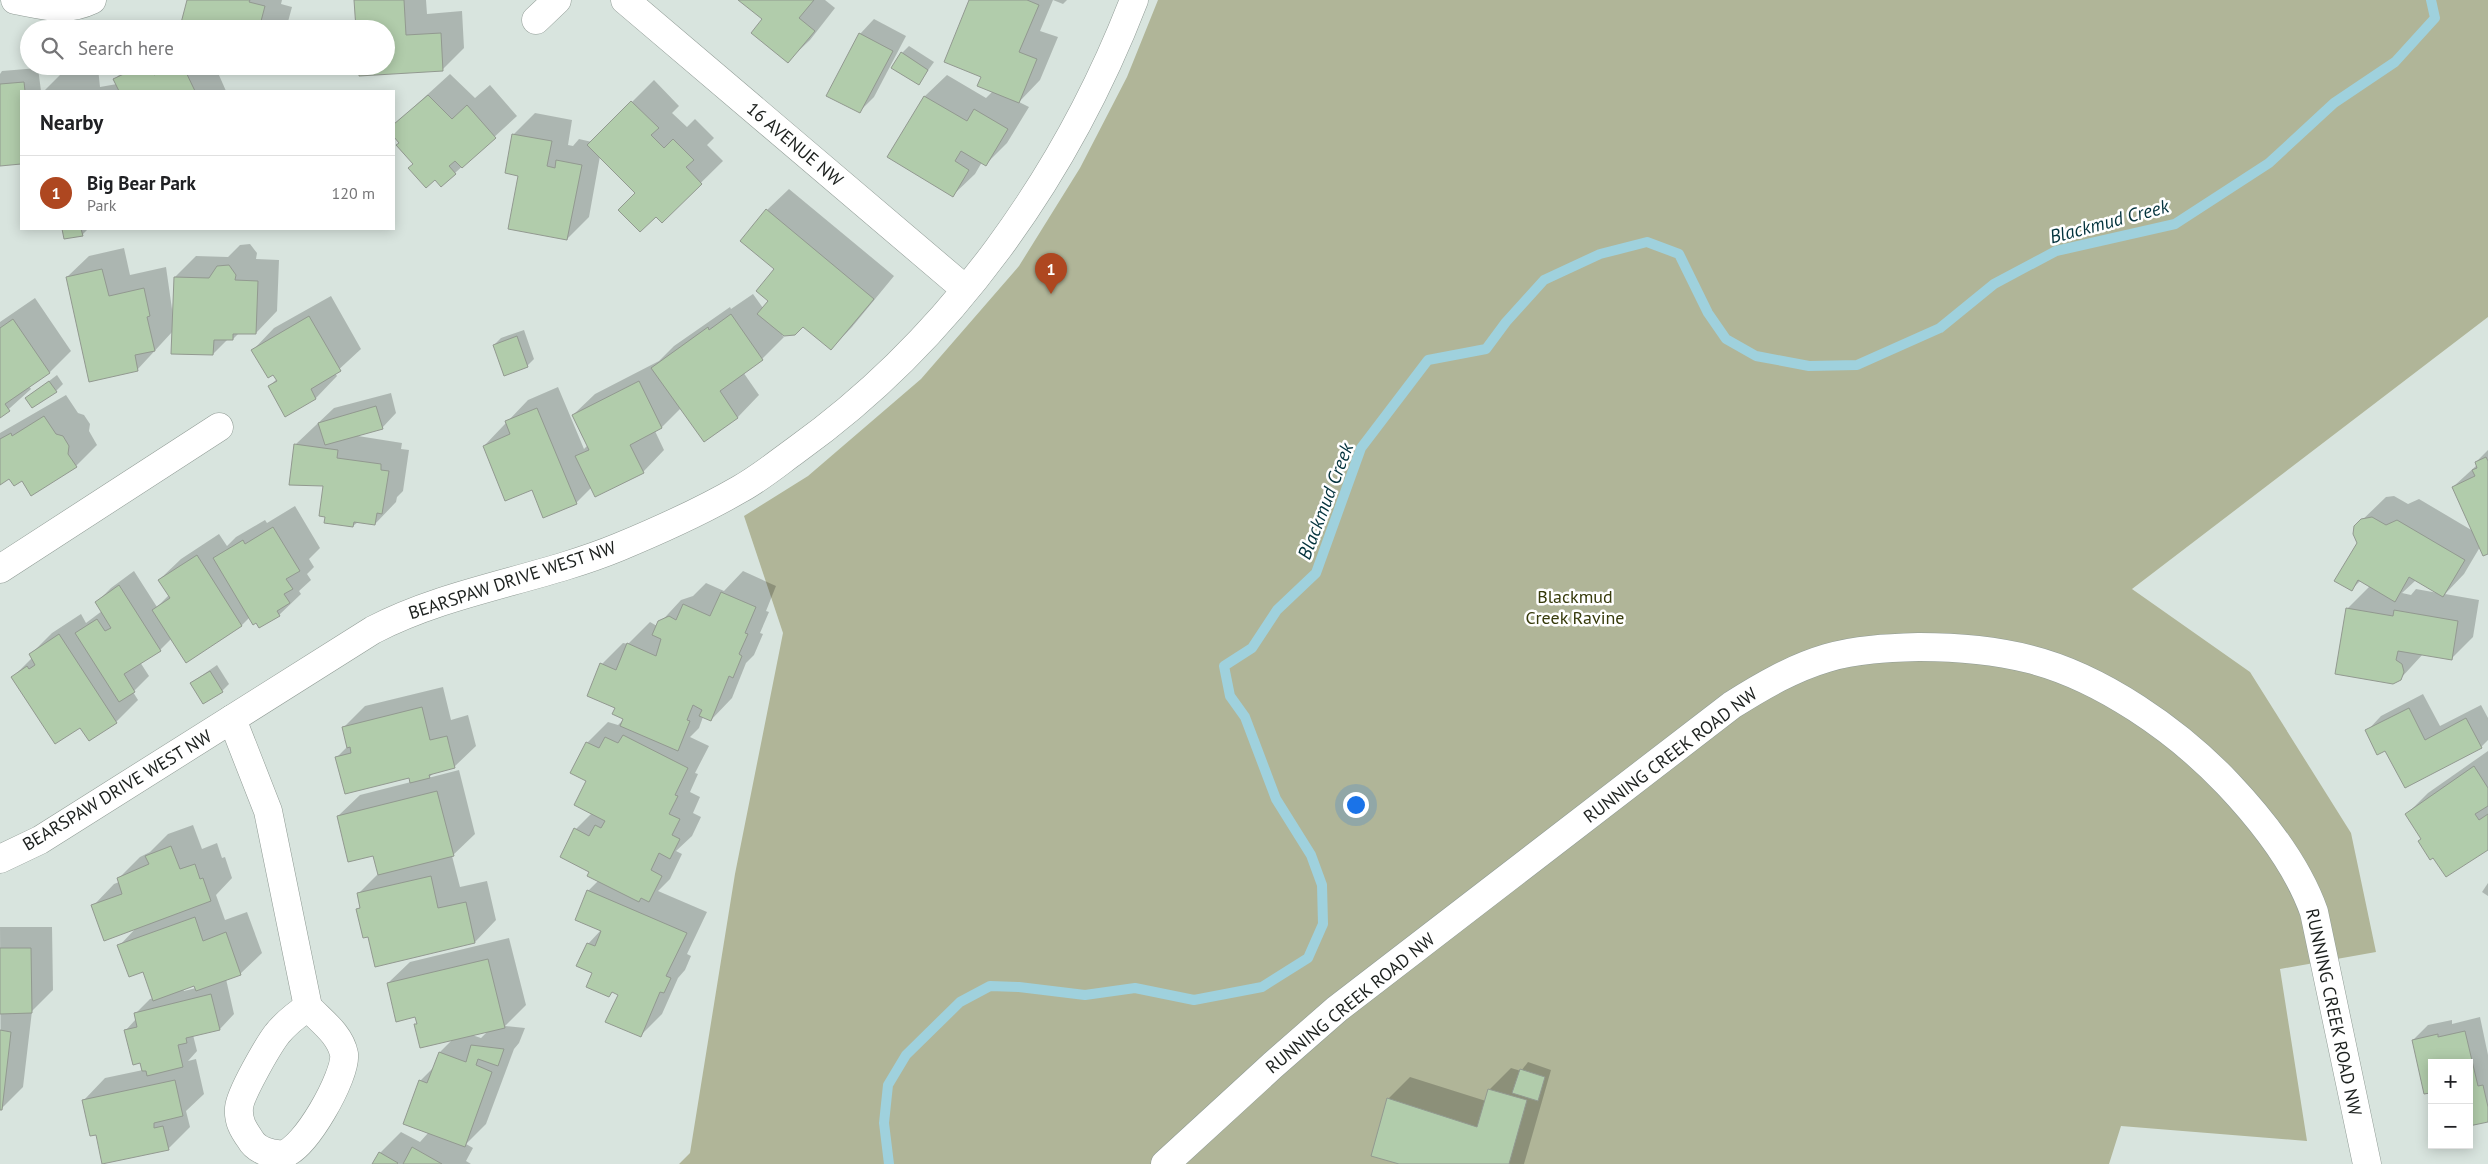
<!DOCTYPE html>
<meta charset="utf-8">
<style>
:root{--surface:#fff;--page:#f6f6f6;--text:#202124;--muted:#757577;--line:#e0e0e0;--accent:#ae4720}
body{margin:0;font-family:"PT Sans",sans-serif;background:var(--page);color:var(--text)}
.controls{position:absolute;right:15px;bottom:15px;display:grid;overflow:hidden;border-radius:0px;box-shadow:0 2px 12px #0003}
.controls button{width:45px;height:45px;display:grid;place-items:center;padding:0;border:0;border-bottom:1px solid var(--line);background:var(--surface);color:var(--text);font:25px sans-serif}
.you{position:absolute;left:1355px;top:804px;width:18px;height:18px;margin:-12px;border:4px solid #fff;border-radius:50%;background:#1a73e8;box-shadow:0 0 0 8px #1a73e833}
.badge{display:grid;place-items:center;width:32px;height:32px;border-radius:50%;background:var(--accent);color:#fff;font-size:16px;font-weight:700}
.pin{position:absolute;translate:-50% -41px;filter:drop-shadow(0 1px 2px #0008)}
.pin::after{content:'';position:absolute;top:26px;width:18px;height:15px;background:inherit;clip-path:polygon(0 0,100% 0,50% 100%)}
.list{margin:0;padding:0;list-style:none}
h2{display:flex;justify-content:space-between;align-items:center;height:65px;margin:0;padding:0 20px;font-size:21px}
h2 small{font-size:16px;font-weight:400;color:var(--muted)}
.list li{display:grid;grid-template-columns:32px 1fr auto;gap:15px;align-items:center;box-sizing:border-box;height:75px;padding:0 20px;border-top:1px solid var(--line)}
.list b{display:block;font-size:19px;white-space:nowrap}
.list p{margin:0;font-size:16px;white-space:nowrap;color:var(--muted)}
.list em{font-size:16px;font-style:normal;color:var(--muted)}
.icon{flex:none;width:28px;height:28px;fill:none;stroke:currentColor;stroke-width:2;stroke-linecap:round;stroke-linejoin:round}
.map{position:relative;flex:none;width:2488px;height:1164px;overflow:hidden}
.search{position:absolute;background:var(--surface);box-shadow:0 2px 12px #0003;left:20px;top:20px;width:375px;height:55px;display:flex;align-items:center;gap:12px;box-sizing:border-box;padding:0 18px;border-radius:28px;color:var(--muted);font-size:19px}
.panel{position:absolute;background:var(--surface);box-shadow:0 2px 12px #0003;left:20px;top:90px;width:375px;height:140px;border-radius:0px}
.map>svg:first-child{display:block}
.green{fill:#b0b598}
.shadow{fill:#0003;fill-rule:evenodd}
.lines{fill:none;stroke-linecap:round;stroke-linejoin:round}
.stream{stroke:#9fd1dd;stroke-width:10}
.building{fill:#b1ccab;stroke:#929990}
.minor-casing{stroke:#909b95;stroke-width:29}
.tertiary-casing{stroke:#909b95;stroke-width:29}
.minor{stroke:#fff;stroke-width:28}
.tertiary{stroke:#fff;stroke-width:28}
.labels{text-anchor:middle;dominant-baseline:central;stroke-width:5;stroke-linejoin:round;paint-order:stroke}
.street-label{font-size:18px;fill:#1c201e;stroke:#fff}
.park-label{font-size:18px;fill:#363a0a;stroke:#fff}
.water-label{font-size:19px;font-style:italic;fill:#02323c;stroke:#fff}
</style>
<div class="map">
<svg width="2488" height="1164" viewBox="0 0 2488 1164">
<rect width="100%" height="100%" fill="#d8e4de"/>
<!-- green -->
<polygon class="green" points="1158,0 2488,0 2488,317 2132,589 2250,672 2351,833 2376,952 2280,969 2307,1141 2121,1126 2109,1164 679,1164 690,1153 735,874 783,633 744,516 808,476 921,379 1019,266 1080,168 1127,77"/>
<!-- shadow -->
<g class="shadow">
<polygon points="188,0 282,0 281,4 292,7 286,29 205,29"/>
<polygon points="355,0 426,0 427,14 462,11 464,48 443,69 386,66 386,29"/>
<polygon points="740,0 825,0 835,8 810,40 788,61 764,19"/>
<polygon points="971,0 1067,0 1063,4 1053,0 1040,31 1058,37 1040,80 1019,102 1029,107 1007,143 986,164 982,162 975,174 953,195 889,157 925,96 947,75 986,98 993,91 983,77"/>
<polygon points="874,19 906,36 874,97 859,112 860,34"/>
<polygon points="909,46 934,62 919,83 902,53"/>
<polygon points="128,66 215,66 226,91 44,91 62,73 98,68 100,87 117,84 115,79"/>
<polygon points="38,68 41,91 21,91 21,163 0,165 0,74 2,71"/>
<polygon points="450,74 475,98 490,85 517,116 455,173 435,178 415,163 394,135 394,125"/>
<polygon points="654,80 679,106 672,113 687,127 695,119 714,138 707,145 723,161 662,221 600,156 589,217 567,239 519,175 513,135 535,113 572,120 568,145 573,146 579,139 592,142"/>
<polygon points="789,189 894,276 852,327 831,349 803,326 795,334 782,335 784,337 762,359 743,372 759,395 738,417 704,441 681,408 662,427 655,431 664,450 643,472 592,487 576,503 532,489 484,446 528,400 558,387 584,449 588,445 573,415 595,394 659,361 674,346 730,307 731,309 753,294 763,308 770,300 776,269 767,210"/>
<polygon points="63,229 88,229 82,235 65,238"/>
<polygon points="250,244 257,253 256,259 279,260 277,311 256,333 239,333 233,339 228,339 213,354 173,331 137,370 67,277 89,256 124,248 130,275 166,267 173,316 175,277 196,256 228,257 240,245"/>
<polygon points="331,296 361,349 335,373 337,376 316,398 286,415 269,386 277,379 253,350 274,328"/>
<polygon points="35,298 71,351 50,372 29,386 31,389 0,417 0,322"/>
<polygon points="524,330 534,359 527,366 494,345 501,338"/>
<polygon points="57,375 63,384 56,391 27,398"/>
<polygon points="391,393 396,413 382,428 358,434 358,436 402,443 401,449 409,450 403,491 397,497 396,502 375,524 358,522 353,526 296,444 334,408"/>
<polygon points="66,395 78,413 84,415 90,424 89,431 97,445 76,466 10,477 0,483 0,433"/>
<path d="M2488,450V553L2480,547L2464,574L2445,594L2479,600L2473,637L2452,658L2423,654L2400,679L2347,609L2370,586L2361,580L2352,589L2358,543L2355,527L2386,497L2394,496L2408,504L2419,499L2473,531L2453,487L2477,465L2476,462ZM2416,580L2438,593L2416,589L2411,595L2402,593Z"/>
<polygon points="295,506 320,548 309,559 314,567 307,574 311,580 299,591 301,594 279,615 257,621 250,617 242,625 186,661 172,638 160,650 140,662 149,676 133,692 138,700 116,722 89,740 80,726 13,677 32,658 30,655 52,633 81,614 86,623 102,611 97,602 111,588 134,571 157,607 169,595 159,580 181,559 219,534 227,546 236,537 265,520 267,523"/>
<polygon points="743,571 776,586 766,611 769,612 760,633 763,634 754,655 746,663 732,698 711,720 703,717 699,728 690,737 709,746 695,773 698,774 690,792 700,797 693,813 701,817 692,836 676,851 682,854 670,879 658,891 707,912 687,954 691,956 685,970 678,978 662,1014 640,1036 619,994 613,991 609,995 594,972 588,944 601,930 588,891 599,880 590,871 561,857 576,829 592,813 587,743 608,722 618,725 625,718 616,707 602,664 623,643 628,644 650,622 657,626 681,600 693,596 706,583 724,591"/>
<polygon points="217,665 229,684 222,691 191,683"/>
<polygon points="443,687 451,720 468,715 476,746 454,767 434,773 428,778 459,770 475,834 452,856 460,887 487,881 496,920 475,942 369,935 358,910 361,906 358,894 379,873 374,854 338,816 360,795 411,782 410,777 337,757 348,746 343,728 365,706"/>
<polygon points="2423,694 2440,726 2481,705 2488,718 2488,740 2481,747 2386,749 2367,731 2381,716"/>
<polygon points="2488,751 2488,849 2422,839 2406,815 2428,793"/>
<path d="M193,825L202,849L217,843L222,858L225,857L232,878L216,895L225,920L247,912L262,953L240,974L226,979L234,1014L220,1029L193,1035L197,1051L188,1061L196,1059L204,1094L186,1111L190,1127L168,1149L97,1133L84,1100L105,1078L143,1070L126,1030L136,1019L135,1014L150,999L154,998L143,970L119,946L137,927L93,906L114,884L119,882L118,879L140,857L150,852L168,834ZM195,985L196,988L184,991L183,989Z"/>
<polygon points="2488,883 2488,896 2482,892"/>
<polygon points="0,927 52,927 53,990 32,1011 23,1087 1,1109"/>
<path d="M509,938L526,1005L505,1026L525,1028L519,1043L514,1049L486,1124L466,1144L473,1148L466,1161L471,1164H374L380,1153L401,1132L420,1142L429,1132L420,1081L434,1067L440,1052L453,1039L416,1025L418,1022L416,1016L388,983L410,962ZM488,1031L481,1038L472,1035Z"/>
<polygon points="2480,1017 2488,1055 2488,1121 2469,1063 2413,1040 2428,1025 2452,1020 2452,1024"/>
<polygon points="1528,1062 1551,1070 1524,1164 1403,1164 1388,1099 1410,1077 1486,1101 1489,1090 1511,1068 1521,1071"/>
</g>
<g class="lines">
<!-- stream -->
<polyline class="stream" points="889,1164 884,1123 888,1085 906,1055 960,1002 990,986 1019,987 1085,995 1135,988 1194,1000 1262,987 1308,958 1323,924 1322,885 1311,855 1276,799 1245,717 1230,696 1224,666 1252,648 1277,610 1316,573 1361,448 1428,360 1486,349 1506,322 1544,280 1600,254 1647,242 1679,254 1708,313 1726,339 1756,356 1809,366 1857,365 1940,328 1994,284 2056,251 2175,224 2269,163 2334,103 2395,62 2435,18 2431,0"/>
</g>
<!-- building -->
<g class="building">
<polygon points="187,0 250,0 249,2 265,6 260,25 271,29 204,29 181,23"/>
<polygon points="354,0 404,0 406,35 441,33 443,71 359,76 359,66 386,66 386,29 356,29"/>
<polygon points="738,0 814,0 799,18 815,31 788,63 751,33 762,19"/>
<polygon points="969,0 1027,0 1039,5 1019,52 1037,59 1019,103 977,86 981,77 944,62"/>
<polygon points="859,33 893,51 860,113 826,96"/>
<polygon points="901,52 928,70 919,85 891,68"/>
<polygon points="141,66 150,66 154,75 173,66 183,66 195,91 119,91 113,79"/>
<polygon points="233,66 261,66 260,73"/>
<polygon points="24,82 25,91 21,91 21,164 0,166 0,84"/>
<polygon points="428,95 452,119 467,105 496,138 462,168 455,161 449,166 456,174 441,187 435,180 426,188 408,168 413,164 396,145 399,143 394,137 394,124"/>
<polygon points="924,96 967,121 974,109 1008,129 986,166 961,151 955,161 969,170 953,197 887,157"/>
<polygon points="631,101 659,128 651,135 664,148 673,139 694,160 686,167 702,184 662,223 656,217 640,232 618,210 635,193 587,145"/>
<polygon points="512,134 552,141 547,166 555,168 556,160 582,165 567,240 508,229 518,176 505,173"/>
<polygon points="766,209 874,299 831,350 803,327 795,335 784,336 757,314 768,301 756,291 774,269 740,241"/>
<polygon points="62,229 81,229 83,236 64,239"/>
<polygon points="229,265 236,275 235,280 258,281 256,334 233,334 233,340 214,340 213,355 171,354 174,277 209,278 217,266"/>
<polygon points="102,269 109,296 144,288 150,316 147,317 155,351 135,355 138,371 89,382 66,277"/>
<polygon points="731,314 763,360 720,391 738,418 704,442 651,368 708,327 709,330"/>
<polygon points="309,316 341,371 311,389 316,399 285,417 268,386 277,381 273,375 268,378 251,350"/>
<polygon points="13,319 50,373 5,404 10,411 0,418 0,328"/>
<polygon points="517,336 528,367 504,376 493,345"/>
<polygon points="49,381 57,392 32,408 25,398"/>
<polygon points="639,381 662,428 630,445 644,473 595,497 575,456 589,450 572,415"/>
<polygon points="376,406 383,429 325,445 318,423"/>
<polygon points="537,408 577,504 543,518 532,490 505,501 483,446 510,434 505,421"/>
<polygon points="44,416 56,434 63,436 69,446 68,454 77,467 31,496 22,481 14,486 9,479 0,485 0,439 11,433 12,436"/>
<polygon points="294,444 338,450 337,458 381,464 381,470 389,471 382,514 377,513 375,525 354,522 353,527 324,523 325,517 319,516 323,486 289,485"/>
<polygon points="2486,457 2488,461 2488,554 2483,556 2452,487 2475,476 2472,470 2477,468 2475,462"/>
<polygon points="2372,517 2386,525 2397,520 2465,560 2443,597 2409,577 2395,602 2358,580 2352,591 2334,581 2357,543 2353,534 2354,526 2361,519"/>
<polygon points="273,527 300,571 286,579 293,589 284,594 290,603 277,611 280,616 259,628 256,623 253,625 213,558 243,540 245,544"/>
<polygon points="197,555 242,626 186,663 152,610 170,598 158,580"/>
<polygon points="119,585 161,651 124,674 135,692 119,702 75,633 97,619 105,631 111,628 95,602"/>
<polygon points="721,592 756,607 745,633 748,634 739,654 742,656 733,678 729,676 711,721 699,716 702,710 693,705 687,720 690,721 678,751 620,726 623,719 612,714 615,708 587,696 600,663 616,670 627,643 656,656 661,639 652,635 658,621 669,616 676,620 683,604 710,616"/>
<polygon points="2346,608 2393,616 2394,610 2458,621 2452,660 2398,651 2396,660 2402,664 2404,672 2401,680 2393,684 2335,674"/>
<polygon points="59,634 117,723 89,741 80,728 55,744 11,677 27,666 29,669 35,665 29,654"/>
<polygon points="210,671 223,692 203,704 190,683"/>
<polygon points="422,707 430,740 447,736 455,768 429,775 430,778 410,783 409,778 345,794 335,757 351,753 350,747 347,748 342,727"/>
<polygon points="2409,708 2425,740 2466,718 2482,748 2405,788 2385,751 2377,755 2365,730"/>
<polygon points="623,735 688,768 675,795 678,796 669,814 680,819 672,835 680,839 670,859 659,853 651,870 662,876 649,902 641,898 639,902 587,876 589,872 560,857 574,828 589,836 595,825 601,828 605,821 574,805 586,781 570,773 586,742 599,748 605,737 618,743"/>
<polygon points="2474,766 2488,788 2488,806 2475,814 2479,820 2488,814 2488,850 2446,877 2433,858 2430,860 2418,841 2421,839 2405,814"/>
<polygon points="437,791 454,856 378,875 373,856 348,862 337,816"/>
<polygon points="171,846 180,869 195,864 200,879 203,878 211,901 104,941 91,905 122,894 117,878 149,864 145,856"/>
<polygon points="431,876 438,908 466,902 475,943 375,967 368,937 363,938 356,909 360,908 357,893"/>
<polygon points="587,890 687,933 666,976 671,978 664,993 660,992 641,1037 605,1022 618,995 612,992 609,997 586,987 592,973 576,966 587,943 595,946 601,931 575,920"/>
<polygon points="195,917 203,941 226,932 241,975 196,991 194,986 153,1001 143,972 129,977 117,945"/>
<polygon points="0,948 31,948 32,1013 0,1014"/>
<polygon points="488,959 505,1028 420,1048 414,1024 417,1024 415,1017 396,1022 387,983"/>
<polygon points="211,994 220,1030 186,1038 187,1043 178,1045 183,1067 147,1076 146,1071 142,1071 140,1063 133,1065 124,1030 137,1027 134,1013"/>
<polygon points="0,1030 11,1032 2,1110 0,1110"/>
<polygon points="2465,1031 2478,1086 2483,1085 2488,1107 2488,1122 2469,1126 2469,1063 2432,1063 2432,1100 2430,1093 2424,1094 2412,1040 2438,1034 2438,1037"/>
<polygon points="471,1045 504,1049 498,1066 478,1059 476,1065 492,1072 465,1147 403,1124 419,1080 427,1083 439,1052 466,1062"/>
<polygon points="1520,1069 1545,1077 1538,1101 1512,1093"/>
<polygon points="175,1080 183,1116 154,1123 154,1128 163,1126 169,1150 102,1164 96,1135 90,1136 82,1100"/>
<polygon points="1488,1089 1527,1100 1509,1164 1399,1164 1371,1156 1387,1098 1477,1127"/>
<polygon points="412,1147 442,1164 403,1164"/>
<polygon points="379,1152 398,1163 397,1164 372,1164"/>
</g>
<g class="lines">
<!-- minor casing -->
<g class="minor-casing">
<g id="minor">
<path d="M15,0C43,5 65,13 92,0"/>
<polyline points="625,0 965,289"/>
<polyline points="536,20 557,0"/>
<polyline points="0,569 219,427"/>
<polyline points="232,719 268,811 308,1007"/>
<path d="M308,1007C321,1021 340,1034 344,1054C347,1075 304,1151 283,1154C271,1155 256,1150 250,1139C243,1129 238,1121 239,1108C240,1094 268,1046 277,1034C286,1023 296,1015 308,1007Z"/>
<path d="M1165,1164L1273,1065L1337,1009L1732,705C1762,686 1793,668 1827,658C1856,649 1890,648 1920,647C1957,647 1993,650 2029,659C2101,677 2178,731 2228,784C2263,821 2297,864 2314,912L2367,1164"/>
</g>
</g>
<!-- tertiary casing -->
<g class="tertiary-casing">
<path id="tertiary" d="M0,859L40,840L373,630C450,590 539,580 619,547C660,530 702,511 740,489C760,478 778,463 796,450C950,340 1066,176 1134,0"/>
</g>
<!-- minor -->
<use href="#minor" class="minor"/>
<!-- tertiary -->
<use href="#tertiary" class="tertiary"/>
</g>
<g class="labels">
<!-- street labels -->
<g class="street-label">
<text transform="translate(795 144) rotate(40)">16 AVENUE NW</text>
<text transform="translate(512 580) rotate(-18)">BEARSPAW DRIVE WEST NW</text>
<text transform="translate(1670 755) rotate(-37)">RUNNING CREEK ROAD NW</text>
<text transform="translate(117 790) rotate(-31)">BEARSPAW DRIVE WEST NW</text>
<text transform="translate(1350 1003) rotate(-39)">RUNNING CREEK ROAD NW</text>
<text transform="translate(2334 1012) rotate(78)">RUNNING CREEK ROAD NW</text>
</g>
<!-- park labels -->
<g class="park-label">
<text x="1575" y="596">Blackmud<tspan x="1575" dy="21">Creek Ravine</tspan></text>
</g>
<!-- water labels -->
<g class="water-label">
<text transform="translate(2109 221) rotate(-15)">Blackmud Creek</text>
<text transform="translate(1325 501) rotate(-69)">Blackmud Creek</text>
</g>
</g>
</svg>
<div class="controls">
<button>+</button>
<button>−</button>
</div>
<div class="you"></div>
<div class="pin badge" style="left:1051px;top:294px">1</div>
<div class="search"><svg class="icon" aria-label="search" viewBox="0 0 24 24"><circle cx="10" cy="10" r="6"/><path d="M15 15l6 6"/></svg>Search here</div>
<section class="panel">
<h2>Nearby<small></small></h2>
<ul class="list">
<li><span class="badge">1</span><div><b>Big Bear Park</b><p>Park</p></div><em>120 m</em></li>
</ul>
</section>
</div>
